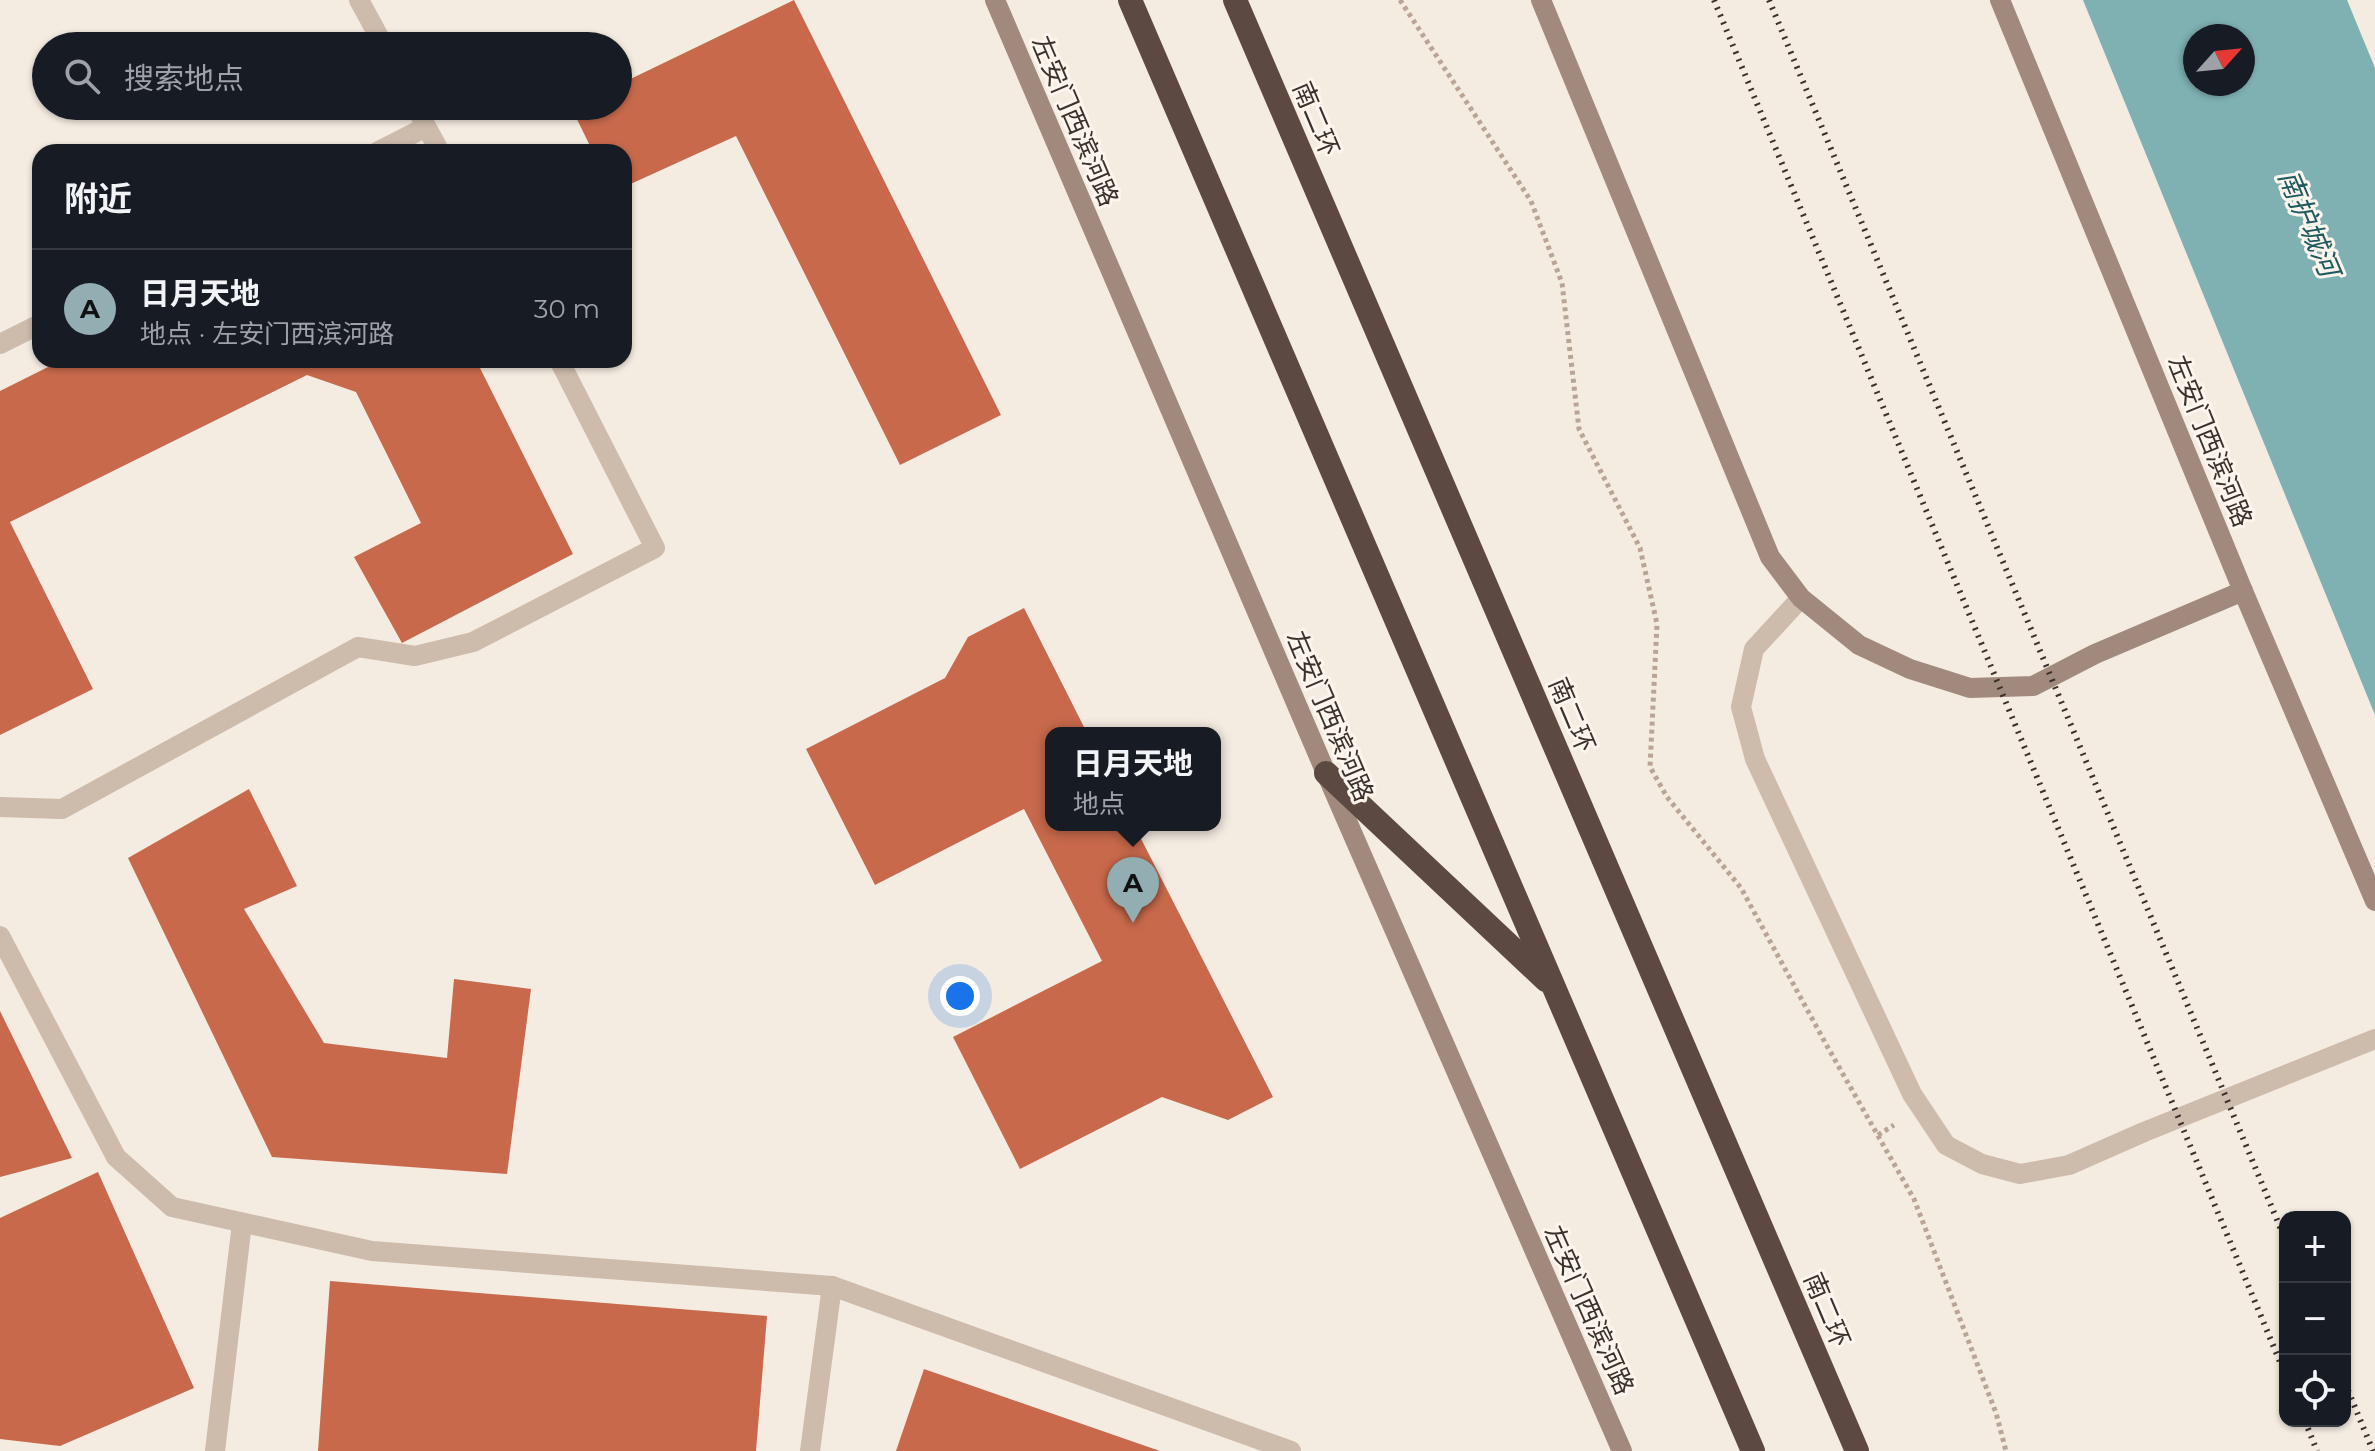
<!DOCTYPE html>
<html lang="zh">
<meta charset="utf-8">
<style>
:root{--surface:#171b24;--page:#242831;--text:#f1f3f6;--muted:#9ea1a6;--line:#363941;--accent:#92aeb2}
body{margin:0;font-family:Montserrat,"Noto Sans SC",sans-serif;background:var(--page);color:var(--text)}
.controls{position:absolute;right:24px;bottom:24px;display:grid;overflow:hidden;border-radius:16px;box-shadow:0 2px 6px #0004}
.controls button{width:72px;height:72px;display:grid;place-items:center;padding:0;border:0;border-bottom:2px solid var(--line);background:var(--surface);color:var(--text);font:40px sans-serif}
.compass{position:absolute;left:2183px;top:24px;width:72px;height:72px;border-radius:50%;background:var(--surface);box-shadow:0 2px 6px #0004;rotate:63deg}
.you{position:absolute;left:960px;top:996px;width:28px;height:28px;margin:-20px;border:6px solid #fff;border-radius:50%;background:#1a73e8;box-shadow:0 0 0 12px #1a73e833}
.badge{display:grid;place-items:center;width:52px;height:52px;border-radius:50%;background:var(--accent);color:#111;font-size:26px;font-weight:700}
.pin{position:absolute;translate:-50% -66px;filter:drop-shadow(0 2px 4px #0008)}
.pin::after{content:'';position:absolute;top:42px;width:28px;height:24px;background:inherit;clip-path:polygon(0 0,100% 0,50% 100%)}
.popup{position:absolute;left:1045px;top:727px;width:176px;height:104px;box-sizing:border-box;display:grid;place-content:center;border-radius:16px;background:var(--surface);filter:drop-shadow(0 2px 6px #0005);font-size:26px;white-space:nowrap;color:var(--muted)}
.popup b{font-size:30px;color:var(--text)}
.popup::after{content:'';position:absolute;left:50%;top:100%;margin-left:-16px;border:16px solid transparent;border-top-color:var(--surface)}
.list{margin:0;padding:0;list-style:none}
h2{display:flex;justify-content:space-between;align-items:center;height:104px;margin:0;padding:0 32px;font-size:34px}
h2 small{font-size:26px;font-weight:400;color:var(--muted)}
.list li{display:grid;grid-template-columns:52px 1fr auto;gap:24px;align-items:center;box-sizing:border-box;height:120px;padding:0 32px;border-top:2px solid var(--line)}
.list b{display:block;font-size:30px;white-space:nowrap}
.list p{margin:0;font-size:26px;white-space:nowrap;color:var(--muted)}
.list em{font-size:26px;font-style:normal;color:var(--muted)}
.icon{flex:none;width:44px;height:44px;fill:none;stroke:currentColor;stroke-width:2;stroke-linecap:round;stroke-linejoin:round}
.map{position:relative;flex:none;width:2375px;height:1451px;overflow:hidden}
.search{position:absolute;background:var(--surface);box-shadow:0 2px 6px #0004;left:32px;top:32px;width:600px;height:88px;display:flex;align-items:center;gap:20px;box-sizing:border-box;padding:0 28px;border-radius:44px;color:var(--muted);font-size:30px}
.panel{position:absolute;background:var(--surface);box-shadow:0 2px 6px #0004;left:32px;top:144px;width:600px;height:224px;border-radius:24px}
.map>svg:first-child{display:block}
.water{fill:#7fb0b2;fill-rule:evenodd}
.building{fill:#c8694b}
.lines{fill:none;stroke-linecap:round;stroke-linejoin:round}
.path{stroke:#b9a596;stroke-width:5;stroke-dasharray:4 4;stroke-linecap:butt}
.lane{stroke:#cdbbac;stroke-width:20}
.secondary{stroke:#a18a7d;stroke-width:20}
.highway{stroke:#5c4a42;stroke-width:24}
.rail{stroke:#3b302b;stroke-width:6;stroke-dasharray:2 6;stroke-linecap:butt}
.labels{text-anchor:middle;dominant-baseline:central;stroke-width:6;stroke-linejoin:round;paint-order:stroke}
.street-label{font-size:26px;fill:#3b302b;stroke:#fbf5ee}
.water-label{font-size:28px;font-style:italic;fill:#1f5a5e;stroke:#fbf5ee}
</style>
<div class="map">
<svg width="2375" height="1451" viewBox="0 0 2375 1451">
<rect width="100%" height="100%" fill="#f4ebe1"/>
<!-- water -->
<path class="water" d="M2083,0H2347L2375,68V715ZM2195,36H2243V84H2195Z"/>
<!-- building -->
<g class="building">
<polygon points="794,0 1001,415 900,465 736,136 624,187 624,152 593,152 571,107 618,106 618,85"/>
<polygon points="62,360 476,360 573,554 402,643 354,557 421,523 356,392 307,375 10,522 93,689 0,735 0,391"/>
<polygon points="1024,608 1087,733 1051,733 1051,825 1134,825 1273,1097 1228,1120 1162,1097 1020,1169 953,1037 1102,961 1024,809 875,885 806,749 945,678 968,637"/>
<polygon points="249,789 297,886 244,909 324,1043 447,1058 454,979 531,989 507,1174 272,1157 128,858"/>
<polygon points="0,1011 72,1158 0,1177"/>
<polygon points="98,1172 194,1388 60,1446 0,1439 0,1218"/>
<polygon points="330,1281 767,1316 756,1451 318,1451"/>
<polygon points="924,1369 1160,1451 896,1451"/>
</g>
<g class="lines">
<!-- path -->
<g class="path">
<polyline points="1400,0 1531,201 1562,283 1579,429 1640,548 1657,624 1650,767 1667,797 1741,888 1827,1046 1914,1199 1996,1413 2006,1451"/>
<polyline points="1878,1135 1894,1125"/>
</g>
<!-- lane -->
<g class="lane">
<polyline points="359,0 384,46"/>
<polyline points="415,106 440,152"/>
<polyline points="377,152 426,127"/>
<polyline points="0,344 40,324"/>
<polyline points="1801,598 1754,649 1741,707 1755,759 1912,1094 1946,1145 1982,1164 2020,1174 2069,1165 2144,1132 2375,1039"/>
<polyline points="0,807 62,809 358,647 415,656 473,642 655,548 559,360"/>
<polyline points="0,936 116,1157 172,1207 372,1251 832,1286 1291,1451"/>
<polyline points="215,1451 242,1223"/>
<polyline points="810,1451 832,1286"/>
</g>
<!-- secondary -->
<g class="secondary">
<polyline points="995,0 1326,773 1622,1451"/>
<polyline points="1541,0 1770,557 1801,598 1859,645 1910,669 1970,688 2033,686 2095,654 2243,591"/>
<polyline points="2000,0 2243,591 2375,901"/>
</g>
<!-- highway -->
<g class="highway">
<polyline points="1130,0 1753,1451"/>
<polyline points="1235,0 1857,1451"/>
<polyline points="1326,773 1546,980"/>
</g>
<!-- rail -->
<g class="rail">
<polyline points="1714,0 2285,1374"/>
<polyline points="1769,0 2285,1239"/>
<polyline points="2345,1383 2373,1451"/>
<polyline points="2305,1421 2317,1451"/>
</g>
</g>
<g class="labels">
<!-- street labels -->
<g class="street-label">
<text transform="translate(1316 119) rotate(67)">南二环</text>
<text transform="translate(1075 121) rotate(67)">左安门西滨河路</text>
<text transform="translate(2210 441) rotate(68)">左安门西滨河路</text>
<text transform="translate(1572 715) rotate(67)">南二环</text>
<text transform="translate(1330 716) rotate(67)">左安门西滨河路</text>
<text transform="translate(1589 1310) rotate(66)">左安门西滨河路</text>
<text transform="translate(1827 1310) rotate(67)">南二环</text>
</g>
<!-- water labels -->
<g class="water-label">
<text transform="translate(2309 223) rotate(67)">南护城河</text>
</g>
</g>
</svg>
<div class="controls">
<button>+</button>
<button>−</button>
<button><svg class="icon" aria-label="locate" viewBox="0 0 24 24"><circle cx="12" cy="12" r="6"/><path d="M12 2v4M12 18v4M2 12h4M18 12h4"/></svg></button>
</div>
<svg class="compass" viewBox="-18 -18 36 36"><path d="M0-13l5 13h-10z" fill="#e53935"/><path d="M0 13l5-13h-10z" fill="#9ea1a6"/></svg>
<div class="you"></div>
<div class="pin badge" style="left:1133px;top:923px">A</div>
<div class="popup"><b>日月天地</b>地点</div>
<div class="search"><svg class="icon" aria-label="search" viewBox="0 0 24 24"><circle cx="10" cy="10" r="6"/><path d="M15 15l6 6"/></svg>搜索地点</div>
<section class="panel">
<h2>附近<small></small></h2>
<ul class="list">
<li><span class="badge">A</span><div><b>日月天地</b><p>地点 · 左安门西滨河路</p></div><em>30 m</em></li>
</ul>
</section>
</div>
